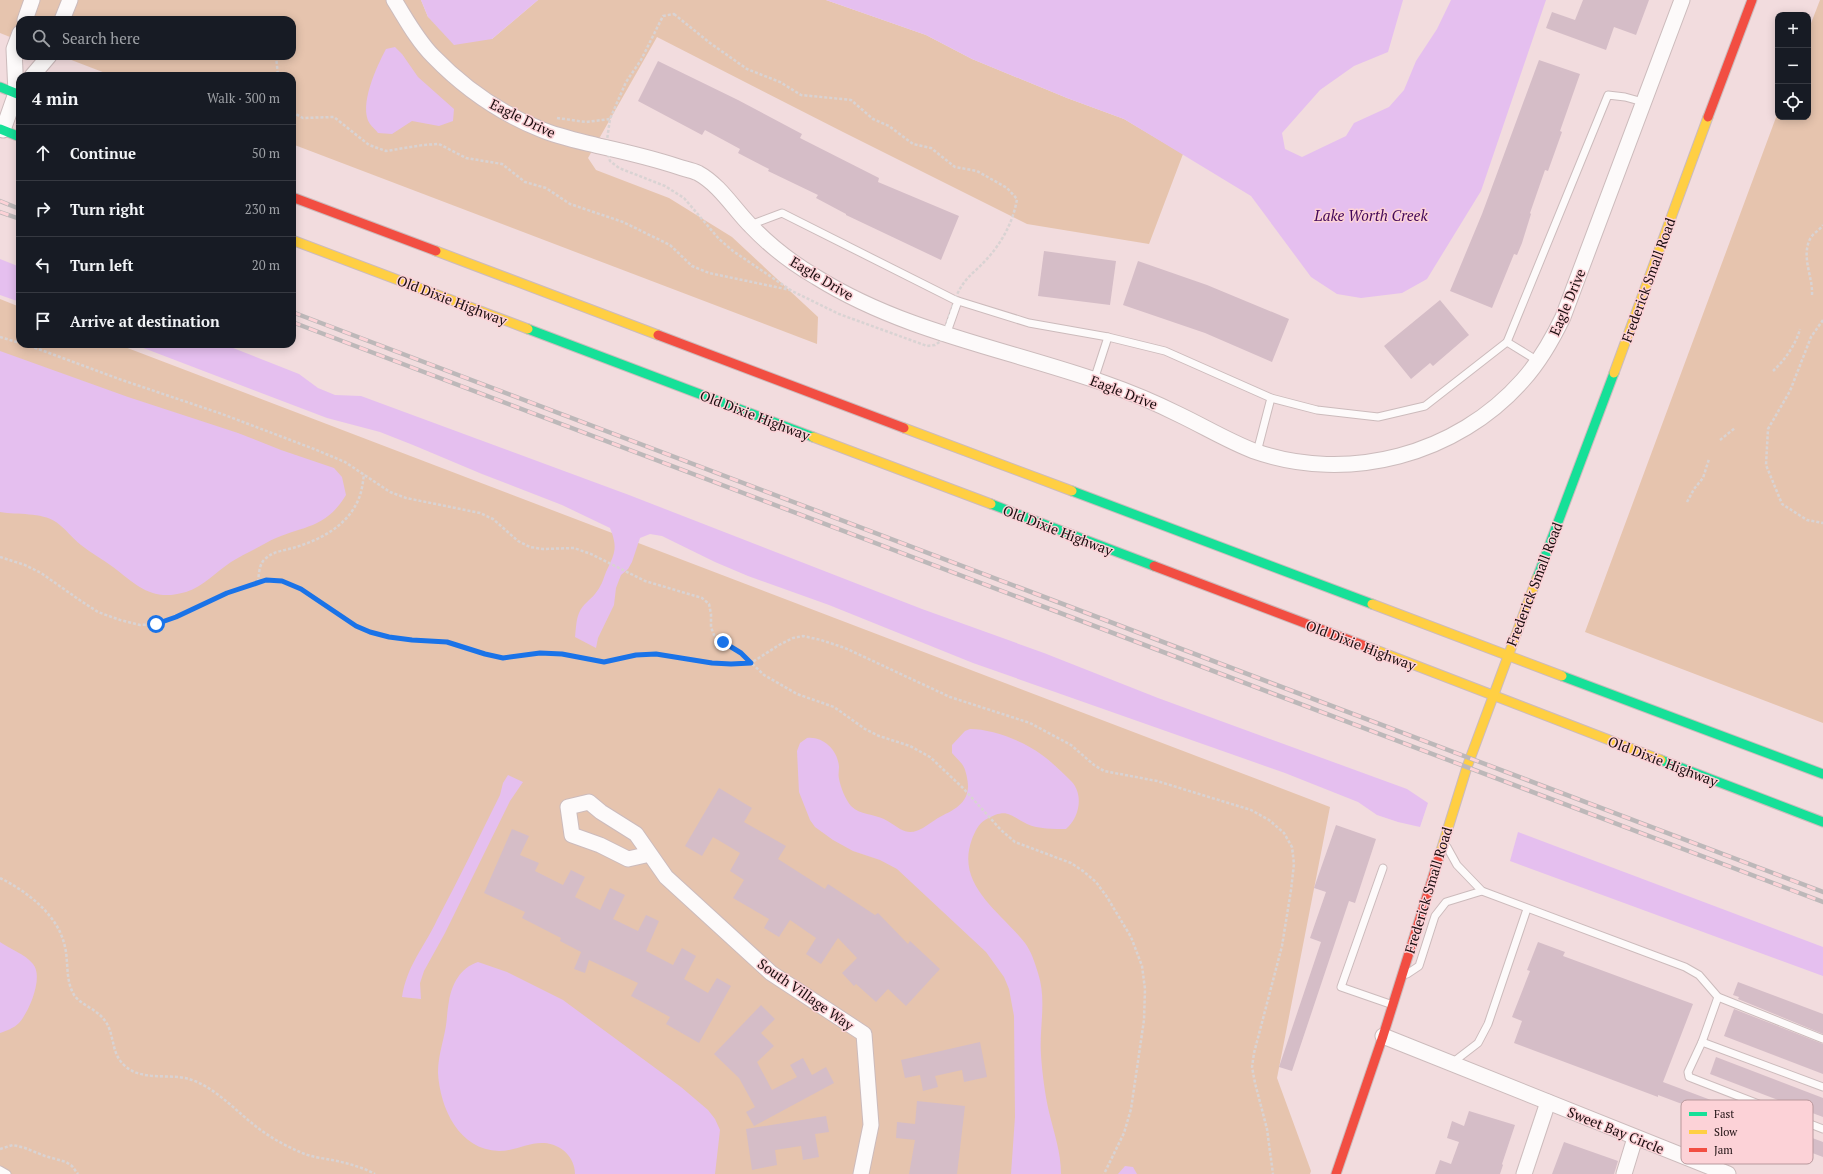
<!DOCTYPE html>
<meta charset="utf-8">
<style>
:root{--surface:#171b24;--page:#242831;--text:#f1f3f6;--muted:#9ea1a6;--line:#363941}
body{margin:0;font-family:"PT Serif",serif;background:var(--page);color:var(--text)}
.controls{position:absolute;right:12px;top:12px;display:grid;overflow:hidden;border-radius:8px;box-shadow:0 2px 10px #0003}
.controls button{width:36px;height:36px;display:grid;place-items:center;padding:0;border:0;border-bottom:1px solid var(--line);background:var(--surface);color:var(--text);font:20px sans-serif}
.stop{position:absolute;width:12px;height:12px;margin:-9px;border:3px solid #1a73e8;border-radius:50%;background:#fff}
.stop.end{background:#1a73e8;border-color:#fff;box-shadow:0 1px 4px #0008}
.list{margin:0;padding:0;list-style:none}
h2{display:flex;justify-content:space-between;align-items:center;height:52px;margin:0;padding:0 16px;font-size:17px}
h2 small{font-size:13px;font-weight:400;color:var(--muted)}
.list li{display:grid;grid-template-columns:26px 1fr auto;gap:12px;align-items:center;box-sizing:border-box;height:56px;padding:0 16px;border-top:1px solid var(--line)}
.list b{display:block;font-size:15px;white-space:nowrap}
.list em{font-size:13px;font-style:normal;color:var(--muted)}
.icon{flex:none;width:22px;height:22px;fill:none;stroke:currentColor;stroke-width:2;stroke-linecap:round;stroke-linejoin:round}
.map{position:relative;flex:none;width:1823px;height:1174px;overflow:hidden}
.search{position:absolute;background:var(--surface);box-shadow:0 2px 10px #0003;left:16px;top:16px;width:280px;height:44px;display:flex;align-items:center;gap:10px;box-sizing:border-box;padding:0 14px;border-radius:12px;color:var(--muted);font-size:15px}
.panel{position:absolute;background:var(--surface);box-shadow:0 2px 10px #0003;left:16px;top:72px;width:280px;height:276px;border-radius:12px}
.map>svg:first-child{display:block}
.green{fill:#e6c4ae}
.water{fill:#e5bfef}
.building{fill:#d5bdc7}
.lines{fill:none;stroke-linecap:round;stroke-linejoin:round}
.lane-casing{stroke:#ccbbbc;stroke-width:9}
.street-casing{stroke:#ccbbbc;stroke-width:17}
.fast-casing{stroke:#ccbbbc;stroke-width:11}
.slow-casing{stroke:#ccbbbc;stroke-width:11}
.jam-casing{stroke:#ccbbbc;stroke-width:11}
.path{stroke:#d9d3d3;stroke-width:2.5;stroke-dasharray:3 2;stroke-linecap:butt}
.lane{stroke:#fdfafa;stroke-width:7}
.street{stroke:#fdfafa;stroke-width:15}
.fast{stroke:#16e098;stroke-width:9}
.slow{stroke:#ffcf43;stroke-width:9}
.jam{stroke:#f24e42;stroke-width:9}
.rail-casing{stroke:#bdb8b9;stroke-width:4.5}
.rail{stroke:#fcd2d7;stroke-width:3;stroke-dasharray:9;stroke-linecap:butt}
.route{stroke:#1a73e8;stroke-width:5}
.labels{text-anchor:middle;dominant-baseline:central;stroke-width:3;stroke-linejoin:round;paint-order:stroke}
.street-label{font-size:14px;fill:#1b0d0f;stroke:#fcd2d7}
.water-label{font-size:15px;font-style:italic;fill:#430759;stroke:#fcd2d7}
.key{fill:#fcd2d7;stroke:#b8979b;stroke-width:1}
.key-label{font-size:11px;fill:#1b0d0f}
</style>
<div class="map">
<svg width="1823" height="1174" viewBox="0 0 1823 1174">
<rect width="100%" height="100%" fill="#f2dcde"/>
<!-- green -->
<g class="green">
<polygon points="0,0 421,0 428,17 492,39 538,0 826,0 926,35 972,59 1067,98 1124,119 1183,154 1149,244 1027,224 843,132 657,37 588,158 596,170 669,198 732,237 818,317 817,344 292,144 292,76 113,76 61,56 292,56 292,20 20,20 20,41 0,33"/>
<polygon points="1820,0 1823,0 1823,723 1585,632 1778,112 1778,117 1808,117 1808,31"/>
<polygon points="0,299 20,307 20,344 117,344 1330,807 1277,1078 1311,1171 1310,1174 0,1174"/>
</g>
<!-- water -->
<g class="water">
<polygon points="421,0 538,0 492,39 454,45 428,17"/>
<polygon points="826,0 1403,0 1388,52 1354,66 1320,90 1282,133 1285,149 1302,157 1346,136 1354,123 1389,107 1404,90 1416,61 1437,29 1451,0 1546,0 1481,191 1427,279 1402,293 1361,298 1337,294 1311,277 1251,196 1124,119 1067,98 972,59 926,35"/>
<path d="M395,47L402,54L418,77L454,109L453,121L439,126L412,121L392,134L378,133C376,130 372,127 370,124C358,106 377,66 386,49Z"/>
<polygon points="0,259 20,267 20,302 0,295"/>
<path d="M133,344H223L299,374L318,388L335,395L361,396L629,495L922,609L1044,653L1158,698L1407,789L1428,803L1420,827L1398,822L1377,815L1358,802L1285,773L973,663L829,605L748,576L715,562L662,536L650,534L640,538L632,562L628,569L621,575L616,588L614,605L598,638L596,648L575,637C576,629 576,620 579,613C583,604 590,600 595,594C601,587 603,580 606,572C615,553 618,548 610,528L562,505L482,474L413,445L380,432L327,418Z"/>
<path d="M0,351L128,397L238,433L281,450L334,468L342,477L346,495C324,532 298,525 266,543C254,550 242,555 231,562C216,572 204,586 186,592C152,602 138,586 113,567C102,559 91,553 81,545C72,538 65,528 56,522C41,512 18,515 0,512Z"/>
<path d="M970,729C992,729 1024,741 1042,755C1053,763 1063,773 1072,782C1084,796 1079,818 1066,829C1054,829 1038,829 1027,824C1009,815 1007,807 985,820C978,824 975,832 972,839C955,885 1000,911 1025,943C1031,951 1035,963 1038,973C1047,1000 1039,1028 1041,1055C1042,1071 1045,1095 1049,1112C1054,1133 1061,1152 1061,1174H1011L1015,1117L1014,1016L1009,989L1004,977L986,952L897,869L880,860L853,851L833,840L815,827L810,820L799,792L797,751L800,743L807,738C823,736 838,750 839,767C839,771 838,774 839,779C841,788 845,799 851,806C860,815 874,814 884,819C890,822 895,826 900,829C914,837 924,827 935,820C949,811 967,807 968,787C968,781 966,769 962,764C959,760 955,757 952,753V745L965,731Z"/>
<path d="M508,775L523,782L510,801L445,933L424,971L420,983L421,999L402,997C407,965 424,948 437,920C459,879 479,837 500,795L503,783Z"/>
<polygon points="1518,832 1823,947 1823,976 1510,861"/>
<path d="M0,942C10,949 25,954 33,964C44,977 29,1012 19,1023C14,1028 6,1031 0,1033Z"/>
<path d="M478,962L507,972L563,1000L681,1087L708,1110L715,1119L720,1130L715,1174H575C575,1157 561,1144 544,1143C529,1142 515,1151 499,1151C459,1150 440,1108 438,1073C438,1058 442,1046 445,1031C447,1022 447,1011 449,1001C452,984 460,968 478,962Z"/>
<polygon points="1125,1166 1133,1167 1137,1174 1118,1174"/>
</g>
<!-- building -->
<g class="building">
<polygon points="1583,0 1649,0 1636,35 1614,27 1606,50 1546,28 1552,12 1575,20"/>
<polygon points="1539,60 1580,74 1560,131 1562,132 1548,171 1545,170 1530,213 1531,214 1522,243 1517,255 1514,254 1492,308 1450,291 1482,214"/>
<polygon points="658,61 738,100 802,134 800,138 879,178 878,182 959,216 941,260 846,215 846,214 816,198 818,195 768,171 769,169 738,153 740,149 705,130 702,135 638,101"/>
<polygon points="1044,251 1116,261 1110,305 1038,296"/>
<polygon points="1138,261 1207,285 1289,319 1272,362 1205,333 1123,305"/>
<polygon points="1440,300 1469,335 1433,366 1430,363 1411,379 1384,346"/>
<polygon points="719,788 752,808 744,822 786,846 778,859 825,889 828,884 875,915 878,913 908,944 910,941 940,969 906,1006 888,989 876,1002 856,984 854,986 842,973 857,958 838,938 821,964 806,954 816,938 790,920 779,937 764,928 769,919 733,898 744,880 730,871 740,853 713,837 702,856 685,846"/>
<polygon points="1336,825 1376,839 1355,903 1349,901 1292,1071 1279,1067 1321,942 1310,938 1326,892 1314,888"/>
<polygon points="512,829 529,836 520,855 539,863 535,871 563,885 571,870 585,877 575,897 600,910 610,888 625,895 613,919 638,931 646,915 659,921 646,951 673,965 682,948 696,956 684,979 708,993 717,978 731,986 699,1043 666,1024 670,1017 631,996 638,983 589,960 585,973 574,969 581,952 560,941 561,938 522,918 525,912 484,893"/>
<polygon points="1538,942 1565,952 1563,956 1693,1004 1663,1082 1823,1142 1823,1157 1658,1095 1658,1097 1514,1043 1522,1021 1512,1017 1530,971 1527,970"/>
<polygon points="1738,982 1823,1014 1823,1034 1738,999 1739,997 1733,995"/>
<polygon points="761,1005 775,1019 761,1033 774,1046 757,1062 772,1090 797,1077 790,1065 803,1058 812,1075 826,1067 834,1083 754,1126 746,1112 755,1107 739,1078 714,1054"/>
<polygon points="1734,1009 1823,1044 1823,1074 1724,1036"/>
<polygon points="980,1042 987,1077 964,1082 962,1070 935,1076 938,1087 923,1091 920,1075 905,1078 901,1060"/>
<polygon points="1716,1057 1823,1098 1823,1117 1710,1074"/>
<polygon points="917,1101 965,1106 957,1174 909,1174 915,1140 896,1138 897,1122 915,1124"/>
<polygon points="1469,1111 1515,1125 1502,1164 1503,1165 1500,1174 1435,1174 1440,1160 1451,1164 1459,1142 1447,1138 1452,1121 1464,1126"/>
<polygon points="826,1116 829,1132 815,1134 819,1157 803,1160 801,1146 775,1150 777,1165 752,1170 746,1129"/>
<polygon points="1564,1142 1618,1161 1614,1174 1552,1174"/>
</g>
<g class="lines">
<!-- lane casing -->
<g class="lane-casing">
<g id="lane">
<polyline points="750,225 782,213 955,300 1029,323 1108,337 1165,351 1271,398 1257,452"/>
<polyline points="946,335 958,301"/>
<polyline points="1507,342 1538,361"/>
<polyline points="1094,380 1108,337"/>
<polyline points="1271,398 1317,410 1378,417 1425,406 1507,342 1608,95 1625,97 1643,102"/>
<polyline points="1447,847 1457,865 1482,891 1685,967 1699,975 1718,997 1823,1039"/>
<polyline points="1383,868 1341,987 1390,1004"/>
<polyline points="1407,974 1419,966 1435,916 1446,902 1482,891"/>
<polyline points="1718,997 1702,1042 1688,1072 1689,1077 1823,1129"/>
<polyline points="1702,1042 1823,1087"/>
<polyline points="1452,1063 1478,1043 1488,1024 1527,909"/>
<polyline points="0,1170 7,1174"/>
</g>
</g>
<!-- street casing -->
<g class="street-casing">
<g id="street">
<path d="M394,0C406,19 417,40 433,56C463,87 500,113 540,129C559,137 579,141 599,146C626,152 652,158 679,167C685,169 692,170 698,173C720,185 734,209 751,226C770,246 792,263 816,277C904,332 1007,349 1104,383C1130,392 1156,403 1180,415C1205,427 1228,441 1254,451C1348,484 1457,455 1523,380C1540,361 1552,340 1563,317L1682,0"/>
<polyline points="25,20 32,0"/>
<polyline points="62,20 70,0"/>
<polyline points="32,76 49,56"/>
<polyline points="16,93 14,49 20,33"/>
<polyline points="3,130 16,93 20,89"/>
<polyline points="650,854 628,859 600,845 572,835 568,807 589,802 601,812 636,834 666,877 771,973 864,1034 871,1125 861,1174"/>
<polyline points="1383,1036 1728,1174"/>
<polyline points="1524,1174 1548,1102"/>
<polyline points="1624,1174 1635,1138"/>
</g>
</g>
<!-- fast casing -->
<g class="fast-casing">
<g id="fast">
<polyline points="0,87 20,95"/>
<polyline points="0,129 20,137"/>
<polyline points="528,329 813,437"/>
<polyline points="1072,491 1372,604"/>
<polyline points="991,504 1154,566"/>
<polyline points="1537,578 1614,373"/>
<polyline points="1562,676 1823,774"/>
<polyline points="1661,760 1823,822"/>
</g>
</g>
<!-- slow casing -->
<g class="slow-casing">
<g id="slow">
<polyline points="292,240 528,329"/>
<polyline points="436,251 658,335"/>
<polyline points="1614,373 1708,117"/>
<polyline points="904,428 1072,491"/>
<polyline points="813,437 991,504"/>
<polyline points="1372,604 1562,676"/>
<polyline points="1373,649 1661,760"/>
<polyline points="1440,854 1467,767 1537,578"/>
</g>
</g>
<!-- jam casing -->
<g class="jam-casing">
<g id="jam">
<polyline points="1708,117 1752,0"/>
<polyline points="292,197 436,251"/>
<polyline points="658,335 904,428"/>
<polyline points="1154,566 1373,649"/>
<polyline points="1336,1174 1383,1036 1440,854"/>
</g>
</g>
<!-- path -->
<g class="path">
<path d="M674,14L710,43L747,69L780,82L801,95L851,100L873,119L889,126L913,144L931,148L955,167L977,171L1007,188L1017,199C1013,223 1001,244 985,261C978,269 969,275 963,284C952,300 948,322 941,341L935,345L927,346L839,314L792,291L733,251L719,239L684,198L665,186L619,168L610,161L606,147L610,119L626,82L641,60L663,16Z"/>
<polyline points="276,56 278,76"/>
<polyline points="292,112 303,118 334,117 369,145 386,151 423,145 439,144 466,158 502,164 525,182 546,188 570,204 623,222 670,245 692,266 709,273 790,290"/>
<polyline points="557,118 586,122 610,119"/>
<path d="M1812,295C1813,276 1801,258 1810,239C1813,233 1820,230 1823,225"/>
<polyline points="1823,320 1811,337 1790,391 1768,429 1766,465 1782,504 1807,520 1823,523"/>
<polyline points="0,337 20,343"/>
<polyline points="25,344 119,379 222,414 314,449 345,462 390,492 406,498 480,513 493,519 518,541 530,547 543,549 574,548 591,554 645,581 702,598 709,604 711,614 711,627 714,635 741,653 764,675 797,694 834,707 865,729 879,736 910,746 930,757 963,788 1001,830 1015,842 1071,863 1083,871 1096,882 1107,897 1131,937 1142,966 1145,989 1144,1020 1131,1109 1124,1133 1104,1174"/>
<path d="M1773,371C1785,360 1796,344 1800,329"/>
<polyline points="1720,440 1735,428"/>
<polyline points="1687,502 1694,489 1703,478 1709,459"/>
<polyline points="0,557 25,565 41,573 81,601 98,612 120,620 140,625 156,624 176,617 227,593 266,580 282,581 301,589 338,615 356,626 369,632 389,637 412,640 447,642 485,654 503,658 540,653 562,654 604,662 635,655 656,654 712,663 731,664 751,663 779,645 793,638 803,636 821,640 845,648 950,697 1030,723 1071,745 1094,765 1104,771 1157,781 1251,810 1269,820 1284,833 1292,847 1294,864 1291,890 1282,946 1254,1053 1252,1067 1255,1083 1267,1129 1273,1174"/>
<path d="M258,582C259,574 259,564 265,559C273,551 283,551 293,548C320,540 348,526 359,498C362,491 363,482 364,474"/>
<path d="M0,878C26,891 56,913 64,943C69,959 65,978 73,993C80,1007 101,1008 109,1028C114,1041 113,1054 123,1064C140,1082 168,1073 189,1079C214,1086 238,1113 258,1128C271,1138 286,1146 300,1152C310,1157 322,1158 332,1160C347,1163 362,1167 375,1174"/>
<polyline points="0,1149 13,1145 25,1148 45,1156 66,1162 72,1166 78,1174"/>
</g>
<!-- lane -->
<use href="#lane" class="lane"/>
<!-- street -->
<use href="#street" class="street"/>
<!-- fast -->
<use href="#fast" class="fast"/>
<!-- slow -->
<use href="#slow" class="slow"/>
<!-- jam -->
<use href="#jam" class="jam"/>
<!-- rail casing -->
<g class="rail-casing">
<g id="rail">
<polyline points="0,201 20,209"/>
<polyline points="0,212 20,219"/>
<polyline points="292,312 1823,892"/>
<polyline points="292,322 1823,902"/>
</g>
</g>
<!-- rail -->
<use href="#rail" class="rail"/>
</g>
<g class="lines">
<!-- route -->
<polyline class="route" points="156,624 176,617 227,593 266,580 282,581 301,589 356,626 370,632 389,637 412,640 447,642 485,654 503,658 540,653 562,654 604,662 636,655 656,654 712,663 731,664 751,663 741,653 723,642"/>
</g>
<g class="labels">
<!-- street labels -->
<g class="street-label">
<text transform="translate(523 118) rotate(26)">Eagle Drive</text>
<text transform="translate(822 278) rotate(31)">Eagle Drive</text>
<text transform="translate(1648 280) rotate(-70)">Frederick Small Road</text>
<text transform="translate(452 300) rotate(21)">Old Dixie Highway</text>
<text transform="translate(1567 302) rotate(-67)">Eagle Drive</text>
<text transform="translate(1124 392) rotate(21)">Eagle Drive</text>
<text transform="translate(755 415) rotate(21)">Old Dixie Highway</text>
<text transform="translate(1058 530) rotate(21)">Old Dixie Highway</text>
<text transform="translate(1534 584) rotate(-69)">Frederick Small Road</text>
<text transform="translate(1361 645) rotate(21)">Old Dixie Highway</text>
<text transform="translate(1663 761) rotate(21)">Old Dixie Highway</text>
<text transform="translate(1428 890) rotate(-73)">Frederick Small Road</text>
<text transform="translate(806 994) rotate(35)">South Village Way</text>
<text transform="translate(1616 1130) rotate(22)">Sweet Bay Circle</text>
</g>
<!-- water labels -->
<g class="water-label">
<text x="1371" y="215">Lake Worth Creek</text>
</g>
</g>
<!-- legend -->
<rect x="1681" y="1100" width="132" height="64" rx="6" class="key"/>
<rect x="1689" y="1112" width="18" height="4" fill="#16e098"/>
<rect x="1689" y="1130" width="18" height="4" fill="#ffcf43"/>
<rect x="1689" y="1148" width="18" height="4" fill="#f24e42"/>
<g class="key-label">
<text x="1714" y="1118">Fast</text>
<text x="1714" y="1136">Slow</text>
<text x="1714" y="1154">Jam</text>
</g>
</svg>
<div class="controls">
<button>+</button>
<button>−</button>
<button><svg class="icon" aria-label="locate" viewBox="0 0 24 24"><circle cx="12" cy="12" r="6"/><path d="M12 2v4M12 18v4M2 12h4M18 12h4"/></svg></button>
</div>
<div class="stop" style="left:156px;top:624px"></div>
<div class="stop end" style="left:723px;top:642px"></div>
<div class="search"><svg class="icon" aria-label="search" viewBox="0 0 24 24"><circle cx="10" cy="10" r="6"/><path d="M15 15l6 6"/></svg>Search here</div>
<section class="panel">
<h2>4 min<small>Walk · 300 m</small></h2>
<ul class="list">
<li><svg class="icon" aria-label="ahead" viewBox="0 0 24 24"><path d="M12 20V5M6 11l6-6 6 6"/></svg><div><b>Continue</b></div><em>50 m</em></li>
<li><svg class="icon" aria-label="right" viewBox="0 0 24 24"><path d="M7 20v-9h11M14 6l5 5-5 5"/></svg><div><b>Turn right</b></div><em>230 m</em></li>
<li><svg class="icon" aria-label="left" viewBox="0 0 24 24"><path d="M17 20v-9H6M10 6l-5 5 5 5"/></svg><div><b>Turn left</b></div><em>20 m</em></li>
<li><svg class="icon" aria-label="arrive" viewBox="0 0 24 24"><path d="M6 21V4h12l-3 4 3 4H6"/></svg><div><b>Arrive at destination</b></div></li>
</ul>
</section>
</div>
